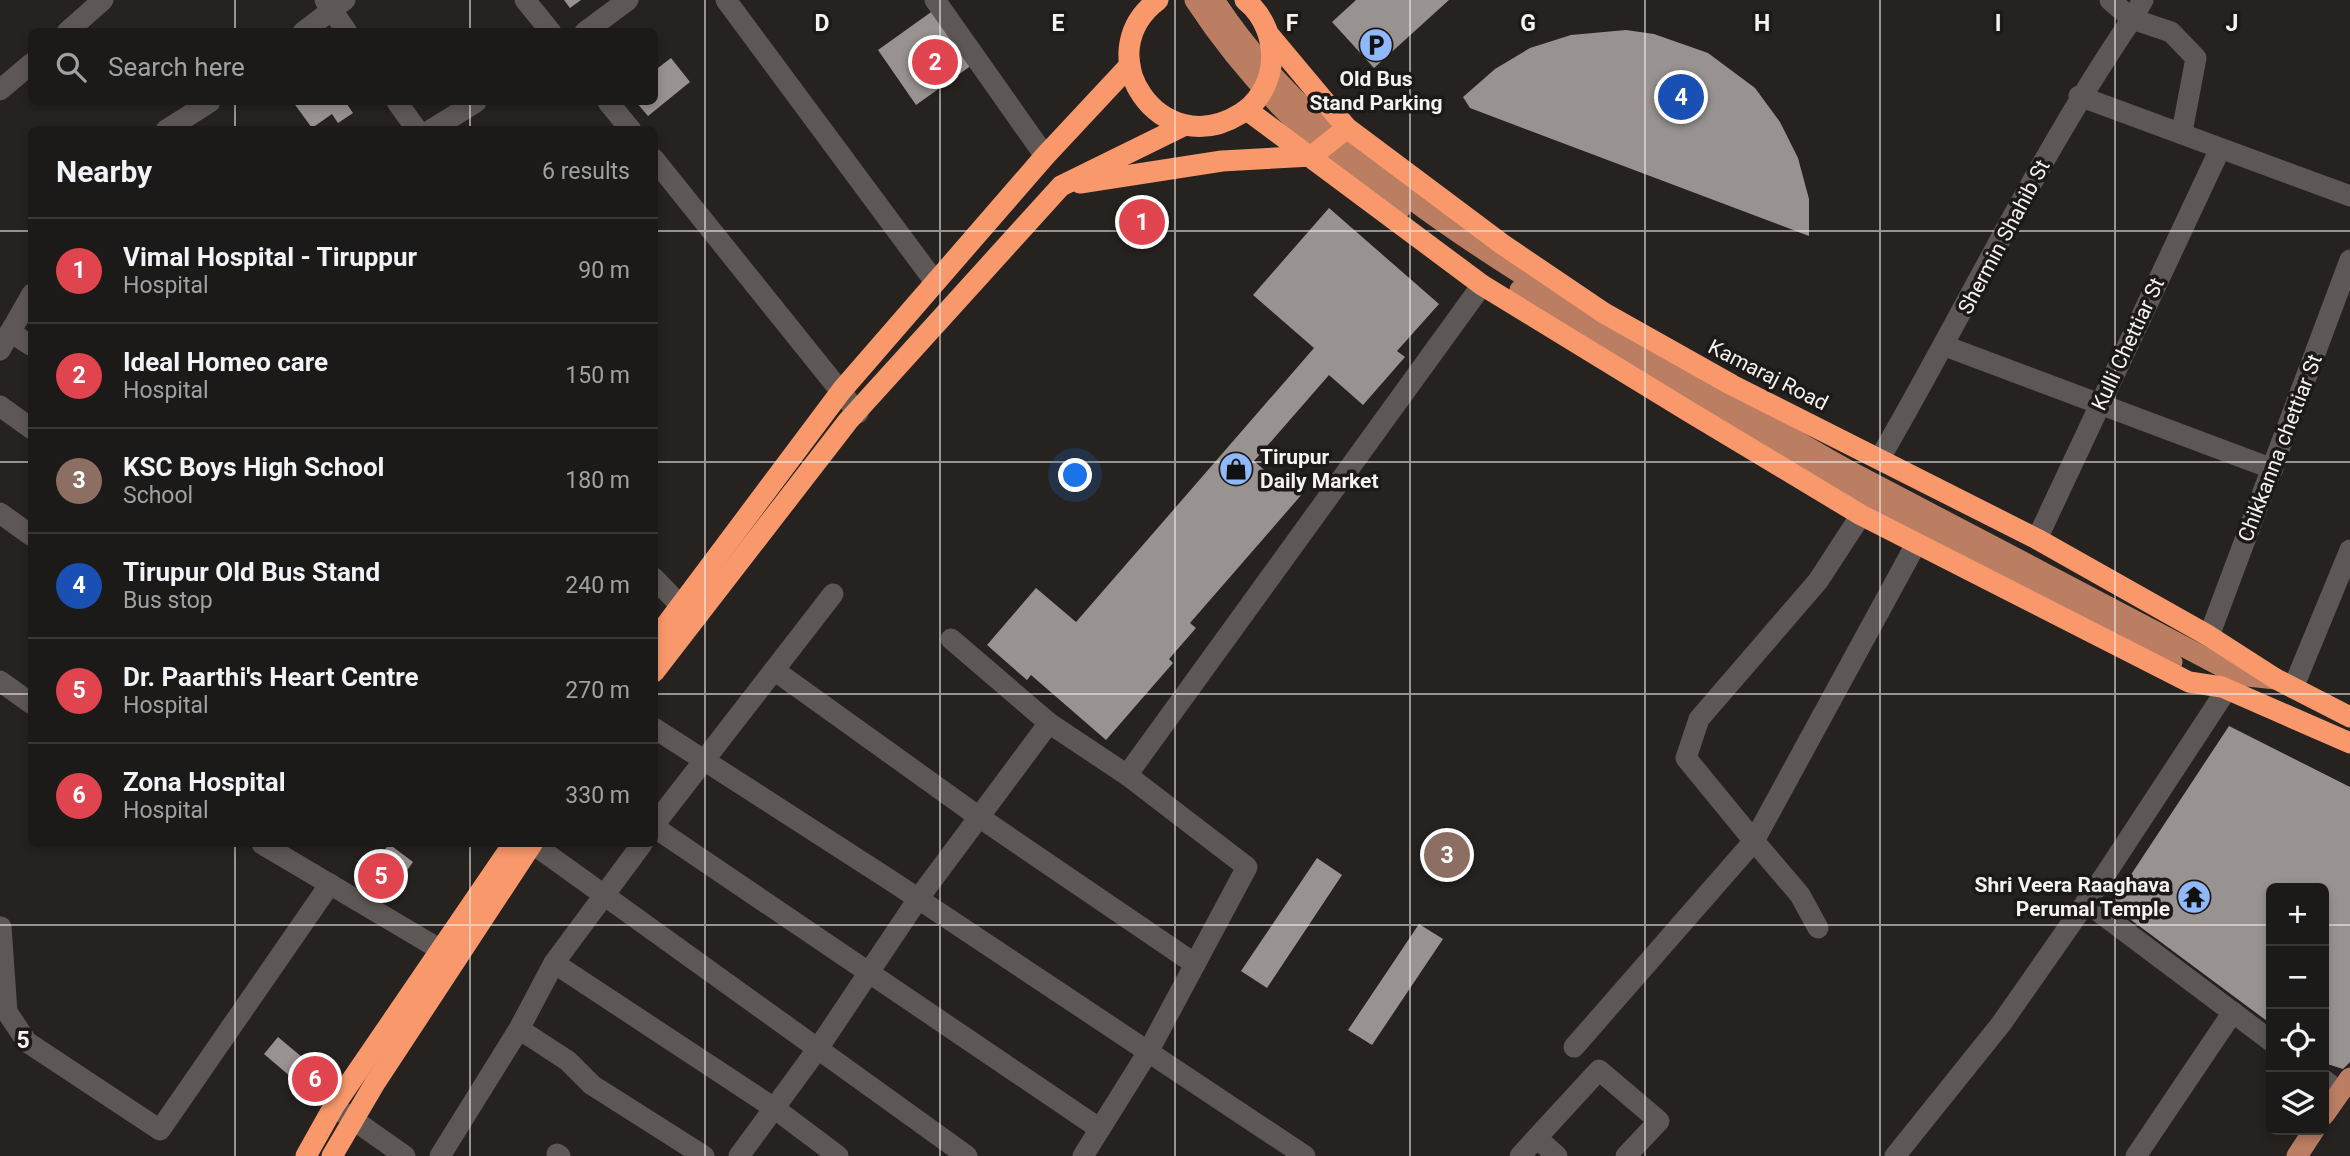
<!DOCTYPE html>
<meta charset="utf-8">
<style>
:root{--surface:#1c1a18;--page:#252321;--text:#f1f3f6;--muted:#a0a1a2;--line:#3a3837;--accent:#db2777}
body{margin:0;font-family:Roboto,sans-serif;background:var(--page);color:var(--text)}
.controls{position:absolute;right:21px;bottom:21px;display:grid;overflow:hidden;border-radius:10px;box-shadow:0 4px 10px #0003}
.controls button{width:63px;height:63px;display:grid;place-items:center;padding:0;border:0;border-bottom:2px solid var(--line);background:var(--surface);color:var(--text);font:35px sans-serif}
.you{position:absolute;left:1076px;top:476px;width:24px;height:24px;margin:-18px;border:5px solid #fff;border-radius:50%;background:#1a73e8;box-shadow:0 0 0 10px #1a73e833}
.badge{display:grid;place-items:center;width:46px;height:46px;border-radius:50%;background:var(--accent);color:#fff;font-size:23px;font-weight:700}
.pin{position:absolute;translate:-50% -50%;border:4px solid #fff;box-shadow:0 2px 7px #0006}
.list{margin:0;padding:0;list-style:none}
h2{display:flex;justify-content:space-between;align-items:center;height:91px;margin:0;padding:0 28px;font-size:30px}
h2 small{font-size:23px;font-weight:400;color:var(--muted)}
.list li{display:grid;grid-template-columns:46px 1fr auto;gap:21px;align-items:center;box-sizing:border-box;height:105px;padding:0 28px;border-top:2px solid var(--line)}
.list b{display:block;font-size:26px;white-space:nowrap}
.list p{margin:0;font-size:23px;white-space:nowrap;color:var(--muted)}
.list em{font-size:23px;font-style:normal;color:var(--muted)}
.icon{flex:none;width:38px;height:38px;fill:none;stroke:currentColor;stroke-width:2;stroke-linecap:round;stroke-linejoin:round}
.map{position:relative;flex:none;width:2350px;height:1156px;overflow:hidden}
.search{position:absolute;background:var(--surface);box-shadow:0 4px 10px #0003;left:28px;top:28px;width:630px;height:77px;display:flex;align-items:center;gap:18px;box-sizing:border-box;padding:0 24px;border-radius:10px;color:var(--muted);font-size:26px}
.panel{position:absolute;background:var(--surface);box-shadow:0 4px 10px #0003;left:28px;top:126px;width:630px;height:721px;border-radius:10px}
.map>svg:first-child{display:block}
.building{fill:#989391}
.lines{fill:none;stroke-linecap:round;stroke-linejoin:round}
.minor{stroke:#5d5856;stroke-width:21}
.major{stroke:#bb7e63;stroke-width:21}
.highway{stroke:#f9986b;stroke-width:21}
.grid{fill:none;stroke:#f5f2f1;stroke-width:2;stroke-opacity:0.55}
.labels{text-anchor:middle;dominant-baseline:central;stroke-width:7;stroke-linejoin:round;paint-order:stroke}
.poi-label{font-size:21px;font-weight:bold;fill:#f5f2f1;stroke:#1d1917}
.street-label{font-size:21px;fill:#f5f2f1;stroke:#1d1917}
.grid-label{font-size:23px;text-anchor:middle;font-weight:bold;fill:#f5f2f1;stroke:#1d1917;stroke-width:7;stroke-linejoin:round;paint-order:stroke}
</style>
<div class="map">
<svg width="2350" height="1156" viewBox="0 0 2350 1156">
<rect width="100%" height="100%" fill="#262220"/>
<!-- building -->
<g class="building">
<polygon points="564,0 581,0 570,8"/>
<polygon points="1356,0 1449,0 1374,68 1332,22"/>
<polygon points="934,10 972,65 916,105 878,50"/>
<polygon points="1626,30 1654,34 1708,53 1755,88 1780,122 1798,158 1809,199 1809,236 1470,108 1463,97 1495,69 1530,48 1571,35"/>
<polygon points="671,58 690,82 648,116 636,102 654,102 654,71"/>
<polygon points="293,102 350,102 347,104 353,113 338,123 332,114 312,128"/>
<polygon points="1329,208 1439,304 1397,351 1405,357 1363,405 1329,375 1254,461 1279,483 1285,477 1303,493 1190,623 1196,628 1169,659 1173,663 1106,740 1031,675 1027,680 987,645 1036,588 1076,622 1314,348 1253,295"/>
<polygon points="2229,726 2350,787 2350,1062 2343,1069 2324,1063 2324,888 2271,888 2271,1024 2111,905"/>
<polygon points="389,844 413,862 386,900 361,882"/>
<polygon points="1317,858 1342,875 1267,988 1241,971"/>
<polygon points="1419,924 1443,939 1372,1045 1348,1030"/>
<polygon points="278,1037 327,1078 312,1095 264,1054"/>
</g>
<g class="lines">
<!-- minor -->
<g class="minor">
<polyline points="325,0 347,32"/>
<polyline points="525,0 551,32"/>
<polyline points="726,0 935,282"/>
<polyline points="935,0 1045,156"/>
<polyline points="2110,0 2132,19 2143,0"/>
<polyline points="67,32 103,0"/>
<polyline points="303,32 345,0"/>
<polyline points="585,32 628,0"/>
<polyline points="0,90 32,63"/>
<polyline points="2079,96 2350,196"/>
<polyline points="397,102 417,130"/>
<polyline points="608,102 631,130"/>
<polyline points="166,130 210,102"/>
<polyline points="431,130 476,102"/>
<polyline points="654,159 858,413"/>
<polyline points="10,332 32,346"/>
<polyline points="1945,346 2273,469"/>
<polyline points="0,350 32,294"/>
<polyline points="0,406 32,429"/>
<path d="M1880,458C1965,312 2037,158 2132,19L2171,32L2196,58L2182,132"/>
<polyline points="0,513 32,536"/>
<polyline points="1861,515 1818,581 1699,719 1686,758 1754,841 1916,544"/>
<polyline points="2037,539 2220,149"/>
<polyline points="654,578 680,605"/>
<polyline points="2209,636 2350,260"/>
<polyline points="951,639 1049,723"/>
<polyline points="774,670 979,817 1195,964"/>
<polyline points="0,681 32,704"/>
<polyline points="2293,688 2350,550"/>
<polyline points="654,728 890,880 1305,1156"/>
<polyline points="654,825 833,594"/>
<polyline points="654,827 1100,1129"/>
<polyline points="262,844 441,950"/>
<polyline points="533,844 967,1156"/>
<polyline points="2086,902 2271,1041"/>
<polyline points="1,927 7,1012 27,1042 160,1130 330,884"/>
<polyline points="554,963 774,1108 838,1156"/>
<polyline points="519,1029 568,1061 592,1085 704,1156"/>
<polyline points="1574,1047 1754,841 1800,895 1818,928"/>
<polyline points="2324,1080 2339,1092"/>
<polyline points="338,1109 405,1156"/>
<polyline points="1537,1138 1557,1156"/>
<polyline points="557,1154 560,1156"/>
<polyline points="440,1156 519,1029 554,963 642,844"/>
<polyline points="739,1156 819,1047 918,899 1049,723 1127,775"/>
<polyline points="1083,1156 1148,1052 1247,867 1127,775 1482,285"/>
<polyline points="1520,1156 1599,1070 1659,1121 1626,1156"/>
<polyline points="1895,1156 2001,1024 2103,878 2227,689"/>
<polyline points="2136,1156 2233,1012"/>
</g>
<!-- major -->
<g class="major">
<path d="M1195,0C1250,84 1319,151 1401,208"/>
<path d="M1214,0C1314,154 1496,260 1650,352C1718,392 1784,436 1853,473C1981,541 2110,607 2238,675L2276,679"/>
<polyline points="1520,290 1858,497 2172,662"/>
<polyline points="2324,1115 2350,1078"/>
<polyline points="2297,1156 2314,1130"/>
</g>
<!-- highway -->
<g class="highway">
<path d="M1158,0C1086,54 1161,163 1240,114C1257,104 1268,86 1271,66C1274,41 1265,16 1245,0"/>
<polyline points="1270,36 1347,128 1502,244 1604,313 1732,385 2037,539 2209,636 2276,679 2350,717"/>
<polyline points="1247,110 1482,285 1688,411 1861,515 2189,682 2222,687 2350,743"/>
<polyline points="1080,183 1222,161 1312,156 1347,128"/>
<polyline points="654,641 842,390 1045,156 1130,65"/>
<polyline points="654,672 848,421 1061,186 1183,126"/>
<polyline points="306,1156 334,1106 513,844"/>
<polyline points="332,1156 375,1083 532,844"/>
</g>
</g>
<!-- grid -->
<path class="grid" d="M235,0V32M470,0V32M705,0V1156M940,0V1156M1175,0V1156M1410,0V1156M1645,0V1156M1880,0V1156M2115,0V1156M235,102V130M470,102V130M0,231H32M654,231H2350M0,462H32M654,462H2350M0,694H32M654,694H2350M235,844V1156M470,844V1156M0,925H2271M2324,925H2350"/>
<!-- icons -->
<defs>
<g id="parking-disc" transform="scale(1.75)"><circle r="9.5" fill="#8fb8fd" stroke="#1d1917"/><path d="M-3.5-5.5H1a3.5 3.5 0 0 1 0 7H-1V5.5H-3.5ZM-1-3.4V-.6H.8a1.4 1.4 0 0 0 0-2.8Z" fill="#111"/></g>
<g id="shop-disc" transform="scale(1.75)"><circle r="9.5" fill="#8fb8fd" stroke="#1d1917"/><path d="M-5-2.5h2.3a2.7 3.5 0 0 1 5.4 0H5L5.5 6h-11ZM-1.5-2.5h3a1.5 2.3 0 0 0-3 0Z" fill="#111"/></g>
<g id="temple-disc" transform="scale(1.75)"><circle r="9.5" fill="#8fb8fd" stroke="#1d1917"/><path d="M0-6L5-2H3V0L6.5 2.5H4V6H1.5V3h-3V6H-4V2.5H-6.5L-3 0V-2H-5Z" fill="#111"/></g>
</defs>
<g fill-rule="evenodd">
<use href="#parking-disc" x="1376" y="45"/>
<use href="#shop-disc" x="1236" y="469"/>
<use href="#temple-disc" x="2194" y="897"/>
</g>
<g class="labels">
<!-- poi labels -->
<g class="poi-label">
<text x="1376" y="79">Old Bus<tspan x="1376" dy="24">Stand Parking</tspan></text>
<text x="1260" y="457" text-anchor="start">Tirupur<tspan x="1260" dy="24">Daily Market</tspan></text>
<text x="2170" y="885" text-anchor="end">Shri Veera Raaghava<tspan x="2170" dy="24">Perumal Temple</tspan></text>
</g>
<!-- street labels -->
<g class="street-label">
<text transform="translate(2004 237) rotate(-62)">Shermin Shahib St</text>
<text transform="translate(2128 344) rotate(-65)">Kulli Chettiar St</text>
<text transform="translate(1768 375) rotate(27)">Kamaraj Road</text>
<text transform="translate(2280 448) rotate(-69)">Chikkanna chettiar St</text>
</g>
</g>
<g class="grid-label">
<text x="822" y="31">D</text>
<text x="1058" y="31">E</text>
<text x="1292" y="31">F</text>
<text x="1528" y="31">G</text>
<text x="1762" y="31">H</text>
<text x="1998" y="31">I</text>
<text x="2232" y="31">J</text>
<text x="23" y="1048">5</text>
</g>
</svg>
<div class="controls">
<button>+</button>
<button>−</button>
<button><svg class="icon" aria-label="locate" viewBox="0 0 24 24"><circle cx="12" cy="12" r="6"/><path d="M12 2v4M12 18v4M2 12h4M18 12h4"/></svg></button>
<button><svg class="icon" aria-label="layers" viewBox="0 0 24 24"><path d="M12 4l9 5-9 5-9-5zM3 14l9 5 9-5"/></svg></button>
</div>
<div class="you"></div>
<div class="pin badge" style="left:1142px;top:222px;background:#e0444e">1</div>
<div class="pin badge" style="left:935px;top:62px;background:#e0444e">2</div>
<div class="pin badge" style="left:1447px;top:855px;background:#8d6e63">3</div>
<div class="pin badge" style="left:1681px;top:97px;background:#1a4fb4">4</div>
<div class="pin badge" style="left:381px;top:876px;background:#e0444e">5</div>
<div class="pin badge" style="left:315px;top:1079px;background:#e0444e">6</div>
<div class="search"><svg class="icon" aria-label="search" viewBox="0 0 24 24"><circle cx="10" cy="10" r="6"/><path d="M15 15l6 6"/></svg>Search here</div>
<section class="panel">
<h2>Nearby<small>6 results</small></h2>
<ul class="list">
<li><span class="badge" style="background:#e0444e">1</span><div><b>Vimal Hospital - Tiruppur</b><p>Hospital</p></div><em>90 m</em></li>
<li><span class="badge" style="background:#e0444e">2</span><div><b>Ideal Homeo care</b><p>Hospital</p></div><em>150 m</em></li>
<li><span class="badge" style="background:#8d6e63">3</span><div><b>KSC Boys High School</b><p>School</p></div><em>180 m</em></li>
<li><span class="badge" style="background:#1a4fb4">4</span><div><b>Tirupur Old Bus Stand</b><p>Bus stop</p></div><em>240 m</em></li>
<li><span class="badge" style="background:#e0444e">5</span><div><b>Dr. Paarthi's Heart Centre</b><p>Hospital</p></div><em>270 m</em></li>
<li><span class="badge" style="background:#e0444e">6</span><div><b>Zona Hospital</b><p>Hospital</p></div><em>330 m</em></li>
</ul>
</section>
</div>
